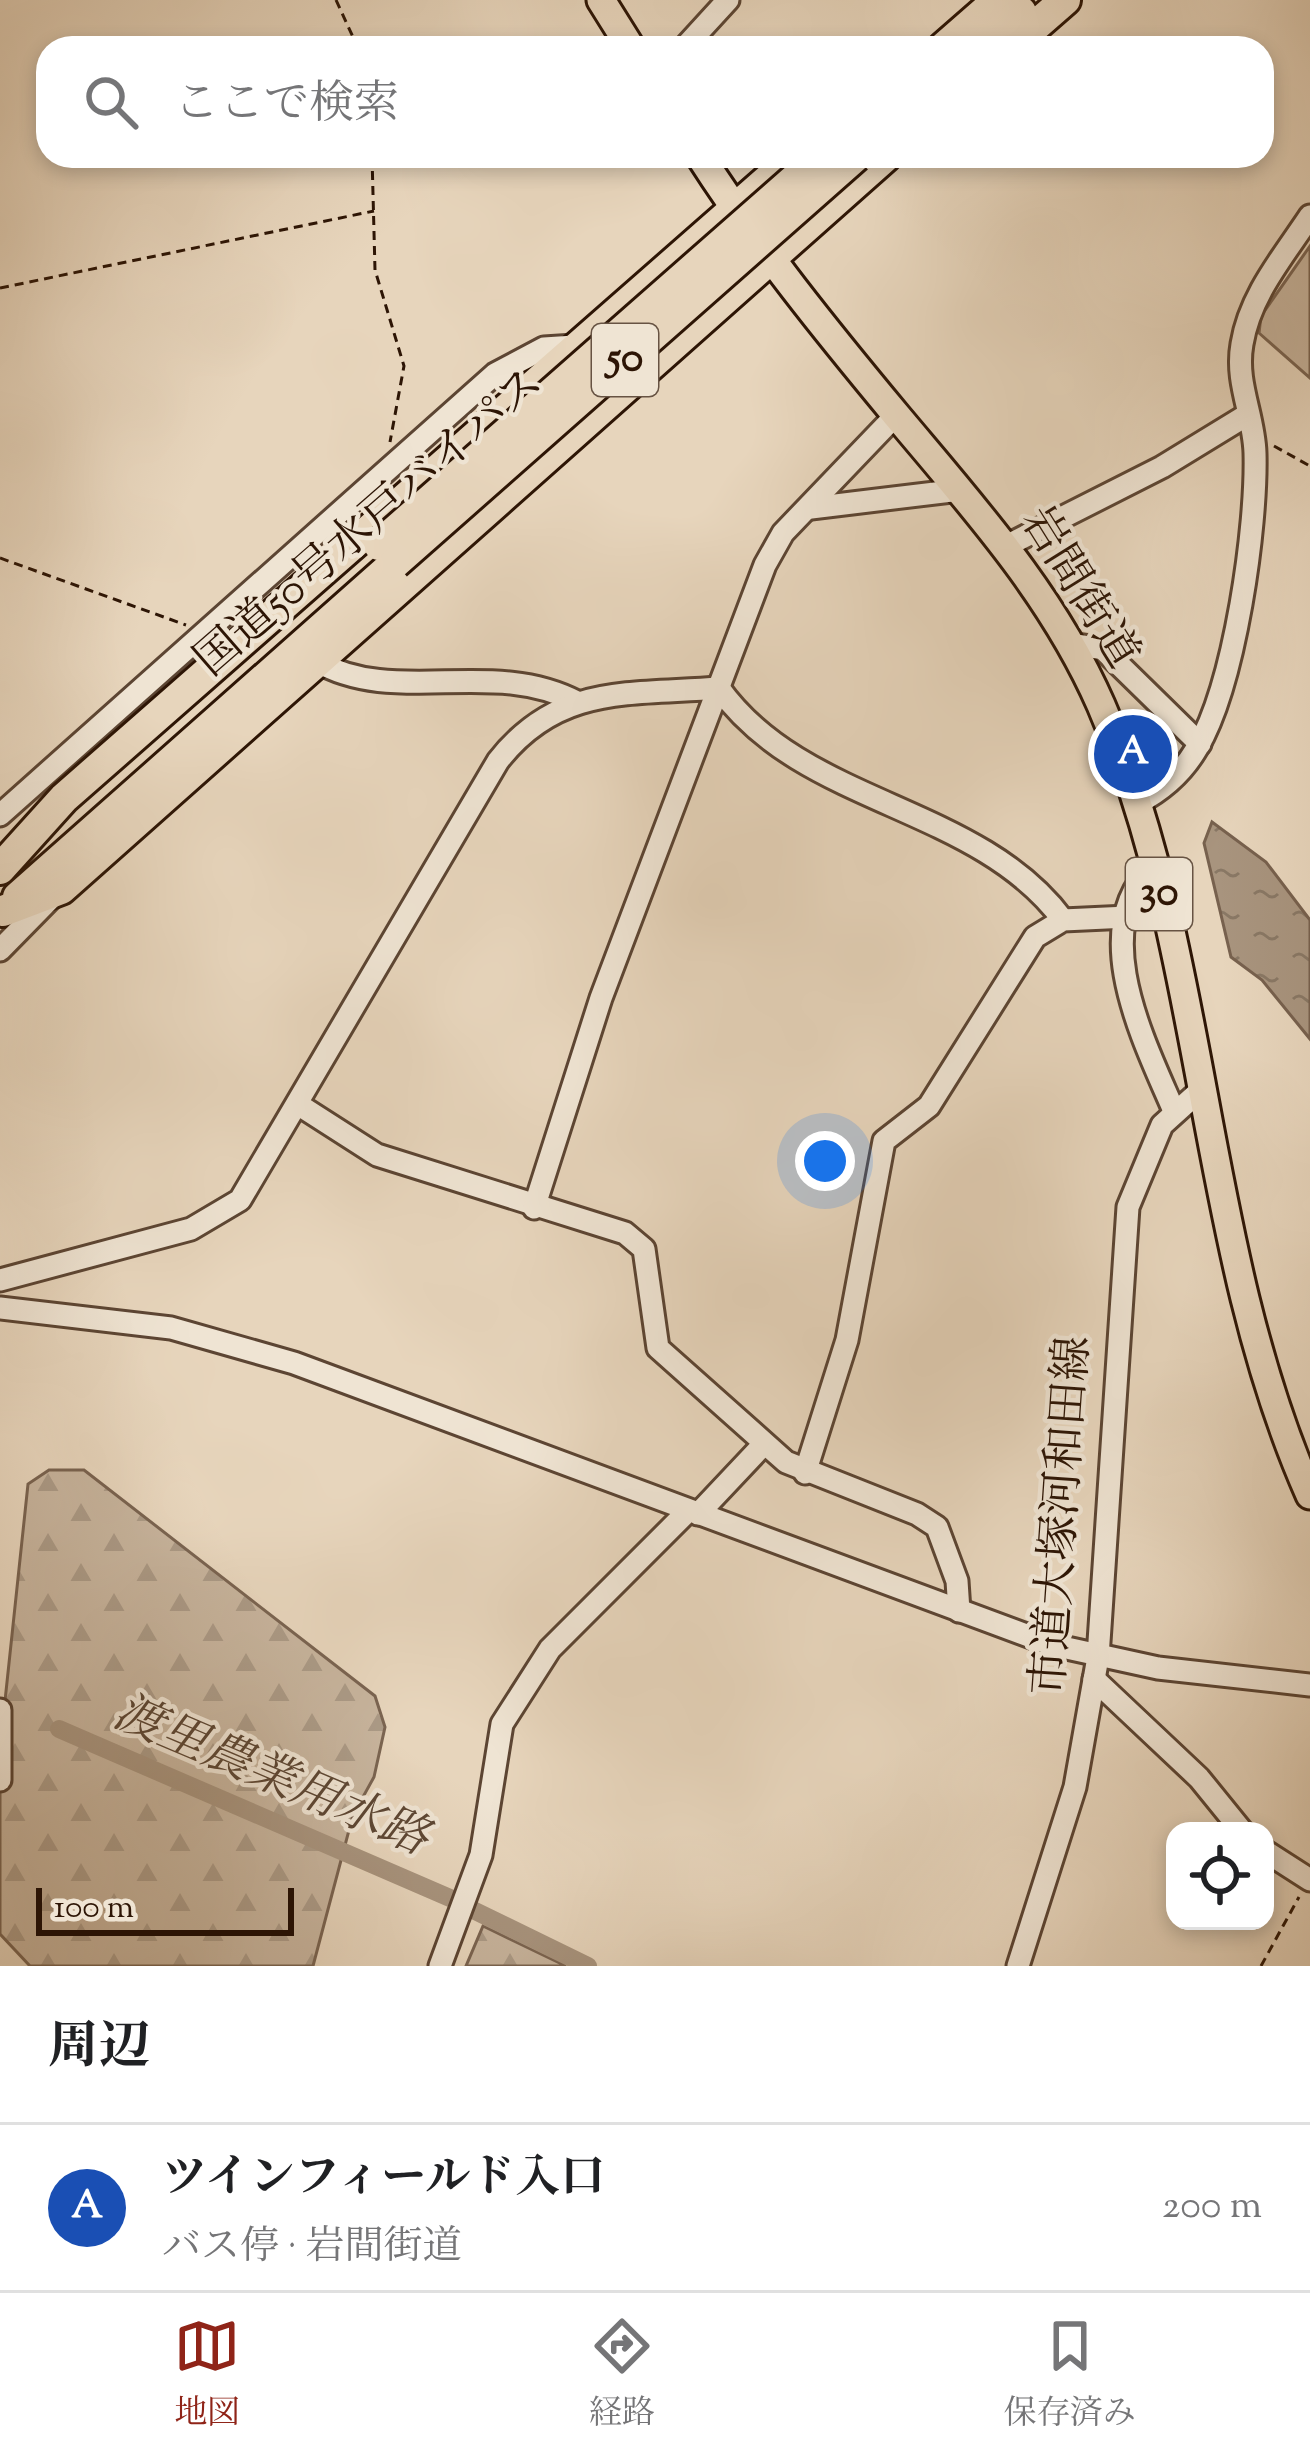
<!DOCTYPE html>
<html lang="ja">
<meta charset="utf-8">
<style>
:root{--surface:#fff;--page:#f6f6f6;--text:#202124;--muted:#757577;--line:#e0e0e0;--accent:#8f2418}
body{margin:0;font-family:"Sorts Mill Goudy","Noto Serif JP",serif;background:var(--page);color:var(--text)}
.controls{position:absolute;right:36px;bottom:36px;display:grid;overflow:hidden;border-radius:24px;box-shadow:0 6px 18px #0003}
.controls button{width:108px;height:108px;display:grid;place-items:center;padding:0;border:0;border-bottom:3px solid var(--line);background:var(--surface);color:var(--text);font:60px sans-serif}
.scale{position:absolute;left:36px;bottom:30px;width:258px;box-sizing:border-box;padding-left:12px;border:6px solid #2d1505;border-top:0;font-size:33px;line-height:42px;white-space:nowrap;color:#2d1505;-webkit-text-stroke:9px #efe4d3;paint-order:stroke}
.you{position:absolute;left:825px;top:1161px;width:42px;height:42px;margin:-30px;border:9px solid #fff;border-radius:50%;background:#1a73e8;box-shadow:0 0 0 18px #1a73e833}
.badge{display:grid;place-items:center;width:78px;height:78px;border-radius:50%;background:var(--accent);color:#fff;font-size:39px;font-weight:700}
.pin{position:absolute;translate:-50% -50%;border:6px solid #fff;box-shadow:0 3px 12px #0006}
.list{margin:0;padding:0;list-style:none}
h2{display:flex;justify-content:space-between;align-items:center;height:156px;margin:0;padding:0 48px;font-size:51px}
h2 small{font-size:39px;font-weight:400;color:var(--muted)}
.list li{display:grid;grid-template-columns:78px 1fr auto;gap:36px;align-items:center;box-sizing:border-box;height:168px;padding:0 48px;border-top:3px solid var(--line)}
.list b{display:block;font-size:45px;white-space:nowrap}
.list p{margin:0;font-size:39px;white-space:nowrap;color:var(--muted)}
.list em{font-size:39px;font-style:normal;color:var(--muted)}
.icon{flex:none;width:66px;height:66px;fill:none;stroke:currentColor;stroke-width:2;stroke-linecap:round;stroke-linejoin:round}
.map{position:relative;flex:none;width:1310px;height:1966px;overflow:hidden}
.search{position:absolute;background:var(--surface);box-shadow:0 6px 18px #0003;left:36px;right:36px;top:36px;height:132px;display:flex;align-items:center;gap:30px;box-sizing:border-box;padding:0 42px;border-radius:36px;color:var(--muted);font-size:45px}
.sheet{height:324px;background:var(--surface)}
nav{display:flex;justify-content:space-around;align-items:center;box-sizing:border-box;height:168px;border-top:3px solid var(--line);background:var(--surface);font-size:33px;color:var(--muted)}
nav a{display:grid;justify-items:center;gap:6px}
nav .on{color:var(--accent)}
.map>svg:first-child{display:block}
.forest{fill:url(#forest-firs);stroke:#7a6451;stroke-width:3}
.park{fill:#c7b49d;stroke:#7a6451;stroke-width:3}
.water{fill:url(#water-ripples);stroke:#77614e;stroke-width:3}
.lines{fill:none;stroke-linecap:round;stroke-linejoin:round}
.canal{stroke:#a8947e;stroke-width:18}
.building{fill:url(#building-back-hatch);stroke:#2d1505;stroke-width:3}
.minor-casing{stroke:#5c4533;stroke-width:27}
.major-casing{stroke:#2d1505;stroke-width:33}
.highway-casing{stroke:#2d1505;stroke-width:36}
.path{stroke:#2d1505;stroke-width:3;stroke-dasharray:9 6;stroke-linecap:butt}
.minor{stroke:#efe4d3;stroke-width:21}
.major{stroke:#e7d5bc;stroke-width:27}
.highway{stroke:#e7d5bc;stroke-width:30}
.highway-bridge-casing{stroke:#2d1505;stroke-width:36;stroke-linecap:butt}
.highway-bridge{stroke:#e7d5bc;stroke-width:30}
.labels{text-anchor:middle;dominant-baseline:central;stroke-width:9;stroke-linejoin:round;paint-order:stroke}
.shield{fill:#efe4d3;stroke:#675343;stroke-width:3}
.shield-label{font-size:42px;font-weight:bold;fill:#2d1505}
.street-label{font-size:45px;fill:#2d1505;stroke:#efe4d3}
.water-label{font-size:48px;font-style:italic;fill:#5e4835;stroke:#efe4d3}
</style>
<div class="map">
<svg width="1310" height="1966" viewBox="0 0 1310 1966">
<defs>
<pattern id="forest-firs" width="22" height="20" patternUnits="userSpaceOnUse" patternTransform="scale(3)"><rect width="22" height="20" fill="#c7b49d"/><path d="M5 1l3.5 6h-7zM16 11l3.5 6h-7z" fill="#ab9a86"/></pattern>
<pattern id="water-ripples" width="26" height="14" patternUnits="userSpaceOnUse" patternTransform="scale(3)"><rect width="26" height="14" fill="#a8947e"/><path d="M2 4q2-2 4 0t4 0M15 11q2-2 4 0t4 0" fill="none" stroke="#897865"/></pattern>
<pattern id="building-back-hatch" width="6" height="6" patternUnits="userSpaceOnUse" patternTransform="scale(3)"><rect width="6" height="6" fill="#8e7964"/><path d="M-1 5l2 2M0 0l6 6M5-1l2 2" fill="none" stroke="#746250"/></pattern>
</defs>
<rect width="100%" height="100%" fill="#e7d5bc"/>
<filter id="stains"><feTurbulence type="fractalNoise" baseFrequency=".00167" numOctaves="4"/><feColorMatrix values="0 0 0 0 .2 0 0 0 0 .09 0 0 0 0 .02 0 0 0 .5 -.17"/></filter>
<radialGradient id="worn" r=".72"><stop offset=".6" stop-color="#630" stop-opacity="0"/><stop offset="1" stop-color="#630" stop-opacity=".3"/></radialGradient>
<!-- forest -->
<g class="forest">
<polygon points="49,1470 84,1470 375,1696 385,1727 374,1777 353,1815 313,1966 30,1966 0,1934 0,1748 28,1484"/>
<polygon points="483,1926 566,1966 466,1966"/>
</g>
<!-- park -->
<polygon class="park" points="1310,246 1310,378 1259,333 1261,316"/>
<!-- water -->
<polygon class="water" points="1212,822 1266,862 1310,920 1310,1039 1262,980 1231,957 1204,843"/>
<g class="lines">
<!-- canal -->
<g class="canal">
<polyline points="59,1729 450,1898"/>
<polyline points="471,1909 588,1966"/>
</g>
</g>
<!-- building -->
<polygon class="building" points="1147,713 1157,723 1168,754 1148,762 1132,719"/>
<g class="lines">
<!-- minor casing -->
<g class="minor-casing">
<g id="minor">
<polyline points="684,48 728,0"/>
<polyline points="811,508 960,490"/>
<polyline points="1006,546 1162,467 1247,415"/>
<polyline points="1071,644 1103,649 1200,744"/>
<path d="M316,661C396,707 491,657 577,702"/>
<path d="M719,688C803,806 977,804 1063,920"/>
<path d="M1138,803C1163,790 1183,772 1197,748C1235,684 1257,527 1255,453C1254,415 1235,383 1242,344C1250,295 1283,257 1310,216"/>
<polyline points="0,815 495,374 544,348 575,346"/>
<path d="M1153,866C1086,930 1145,1043 1174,1111"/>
<polyline points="0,950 52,897"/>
<polyline points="299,1105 377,1155 625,1233 644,1249 658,1348 786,1462 917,1514 937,1527 957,1581 959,1611"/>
<polyline points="534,1208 601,998 765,565 783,533 896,415"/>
<path d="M0,1280L191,1229L240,1200L498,761C558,684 630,695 719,688"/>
<polyline points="0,1308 171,1328 294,1363 1053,1645 1158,1668 1310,1685"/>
<polyline points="805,1473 847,1340 884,1141 929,1106 1035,937 1063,920 1128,917"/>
<polyline points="698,1514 763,1445"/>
<polyline points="1094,1679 1199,1778 1242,1831"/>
<polyline points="0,1710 0,1780"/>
<polyline points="1265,1851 1310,1880"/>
<polyline points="440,1966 481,1855 502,1724 550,1649 688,1511"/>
<polyline points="1018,1966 1075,1787 1098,1657 1128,1207 1162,1125 1203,1088"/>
</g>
</g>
<!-- major casing -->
<g class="major-casing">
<g id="major">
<polyline points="601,0 631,48"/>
<path d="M700,156C759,248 828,333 897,416C974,508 1053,595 1101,705C1209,956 1199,1245 1310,1495"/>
</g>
</g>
<!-- highway casing -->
<g class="highway-casing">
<g id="highway">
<polyline points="943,48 998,0"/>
<polyline points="979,48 1021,12"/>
<polyline points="1010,48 1065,0"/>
<polyline points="0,869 64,798 795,156"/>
<polyline points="18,897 386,571"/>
<polyline points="3,911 61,889 886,156"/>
</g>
</g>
<!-- path -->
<g class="path">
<polyline points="336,0 358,48"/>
<polyline points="372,156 375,270 404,366 390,442"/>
<polyline points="0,288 374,211"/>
<polyline points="1274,446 1310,466"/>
<polyline points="0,558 186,625"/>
<polyline points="1261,1966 1299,1897"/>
</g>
<!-- minor -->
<use href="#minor" class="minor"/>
<!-- major -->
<use href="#major" class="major"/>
<!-- highway -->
<use href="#highway" class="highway"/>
<!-- highway-bridge casing -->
<g class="highway-bridge-casing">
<g id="highway-bridge">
<polyline points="379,545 821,156"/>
<polyline points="395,563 856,156"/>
</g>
</g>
<!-- highway-bridge -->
<use href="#highway-bridge" class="highway-bridge"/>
</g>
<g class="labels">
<!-- shield labels -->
<g class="shield">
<rect x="592" y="324" width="66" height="72" rx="9"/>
<rect x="1126" y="858" width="66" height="72" rx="9"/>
</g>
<g class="shield-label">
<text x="625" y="360">50</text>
<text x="1159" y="894">30</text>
</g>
<!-- street labels -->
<g class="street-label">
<text transform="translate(371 524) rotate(-41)">国道50号水戸バイパス</text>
<text transform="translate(1077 589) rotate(58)">岩間街道</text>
<text transform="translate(1064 1516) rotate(-86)">市道大塚河和田線</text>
</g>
<!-- water labels -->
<g class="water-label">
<text transform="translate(270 1778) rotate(23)">渡里農業用水路</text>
</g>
</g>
<rect width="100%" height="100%" filter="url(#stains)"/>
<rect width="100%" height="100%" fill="url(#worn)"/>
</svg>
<div class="controls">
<button><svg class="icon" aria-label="locate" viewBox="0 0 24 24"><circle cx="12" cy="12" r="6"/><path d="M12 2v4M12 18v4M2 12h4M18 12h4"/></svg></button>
</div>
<div class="scale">100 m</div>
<div class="you"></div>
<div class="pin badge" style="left:1133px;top:754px;background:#1a4fb4">A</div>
<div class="search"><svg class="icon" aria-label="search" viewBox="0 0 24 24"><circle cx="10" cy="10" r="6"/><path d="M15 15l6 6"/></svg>ここで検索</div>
</div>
<section class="sheet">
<h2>周辺<small></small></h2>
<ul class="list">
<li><span class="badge" style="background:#1a4fb4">A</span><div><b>ツインフィールド入口</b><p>バス停 · 岩間街道</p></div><em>200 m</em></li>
</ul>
</section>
<nav>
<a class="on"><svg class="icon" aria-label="map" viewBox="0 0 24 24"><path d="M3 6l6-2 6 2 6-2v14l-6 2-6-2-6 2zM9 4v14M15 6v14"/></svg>地図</a>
<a><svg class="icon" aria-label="directions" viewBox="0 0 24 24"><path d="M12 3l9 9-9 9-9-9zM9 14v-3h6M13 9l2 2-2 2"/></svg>経路</a>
<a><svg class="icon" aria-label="saved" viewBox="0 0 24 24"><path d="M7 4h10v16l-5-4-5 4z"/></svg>保存済み</a>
</nav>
